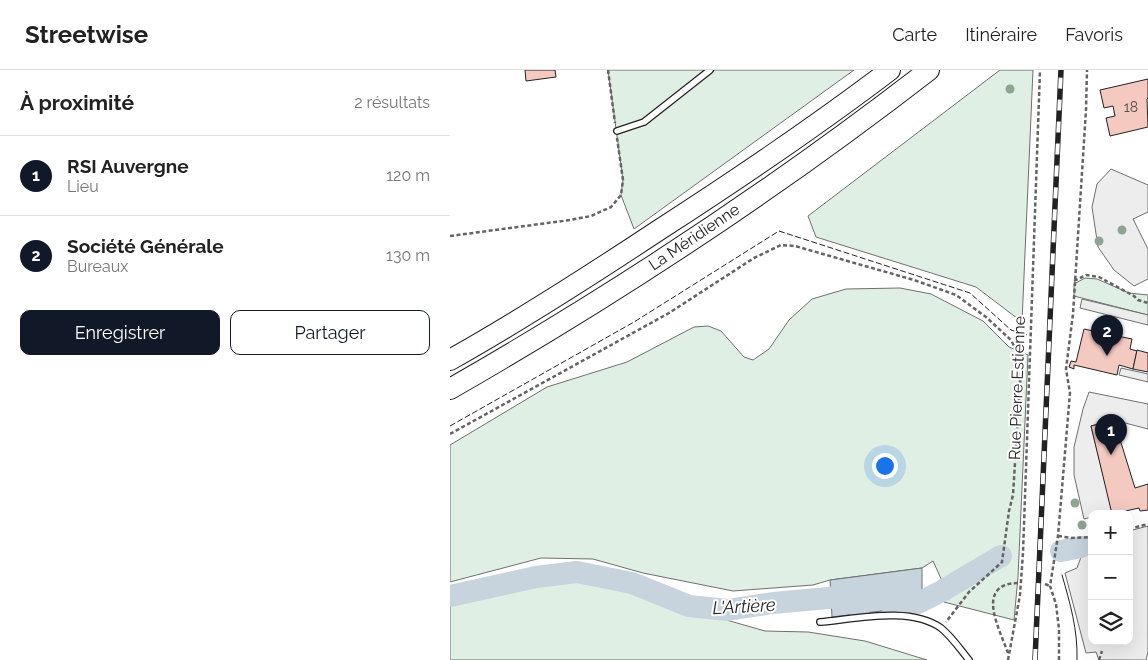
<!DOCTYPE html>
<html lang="fr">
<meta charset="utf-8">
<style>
:root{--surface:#fff;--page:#f2f2f2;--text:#222;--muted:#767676;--line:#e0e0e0;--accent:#111827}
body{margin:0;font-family:Raleway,sans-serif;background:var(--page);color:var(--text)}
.controls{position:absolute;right:15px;bottom:15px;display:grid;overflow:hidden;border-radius:10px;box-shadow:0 5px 20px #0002}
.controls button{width:45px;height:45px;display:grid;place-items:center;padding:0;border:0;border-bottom:1px solid var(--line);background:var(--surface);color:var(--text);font:25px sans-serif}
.you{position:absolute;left:434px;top:395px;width:18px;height:18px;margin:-12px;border:4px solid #fff;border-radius:50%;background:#1a73e8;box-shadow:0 0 0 8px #1a73e833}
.badge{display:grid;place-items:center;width:32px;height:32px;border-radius:50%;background:var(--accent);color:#fff;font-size:16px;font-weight:700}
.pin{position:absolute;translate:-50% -41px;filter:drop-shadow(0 1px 2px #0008)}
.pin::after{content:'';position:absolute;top:26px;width:18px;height:15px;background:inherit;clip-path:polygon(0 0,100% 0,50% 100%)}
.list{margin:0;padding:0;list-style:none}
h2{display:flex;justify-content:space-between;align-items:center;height:65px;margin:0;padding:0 20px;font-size:21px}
h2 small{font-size:16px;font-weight:400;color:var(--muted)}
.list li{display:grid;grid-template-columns:32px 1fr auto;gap:15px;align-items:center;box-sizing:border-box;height:80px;padding:0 20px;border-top:1px solid var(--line)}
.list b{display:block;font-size:19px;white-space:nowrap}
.list p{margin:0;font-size:16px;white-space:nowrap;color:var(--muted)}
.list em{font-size:16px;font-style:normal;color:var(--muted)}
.actions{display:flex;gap:10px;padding:15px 20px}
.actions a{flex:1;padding:11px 0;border:1px solid var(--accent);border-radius:10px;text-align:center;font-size:18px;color:var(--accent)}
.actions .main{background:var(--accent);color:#fff}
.icon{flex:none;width:28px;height:28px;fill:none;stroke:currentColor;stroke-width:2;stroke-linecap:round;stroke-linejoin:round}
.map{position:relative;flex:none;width:698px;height:590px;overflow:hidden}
header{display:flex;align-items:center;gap:30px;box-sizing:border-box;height:70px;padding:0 25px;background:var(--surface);border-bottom:1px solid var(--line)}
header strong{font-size:24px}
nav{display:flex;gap:28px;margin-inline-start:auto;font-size:18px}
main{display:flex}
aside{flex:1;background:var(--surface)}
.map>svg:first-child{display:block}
.green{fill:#e0efe3;stroke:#6f6f6f}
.parking{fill:#ededed;stroke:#6f6f6f}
.water{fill:#c7d3dd;stroke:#6f6f6f}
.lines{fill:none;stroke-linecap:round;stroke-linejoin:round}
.river{stroke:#c7d3dd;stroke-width:22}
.building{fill:#f3c9c0;stroke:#222}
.lane-casing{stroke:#222;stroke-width:8}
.highway-casing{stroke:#222;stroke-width:22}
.path{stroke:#646464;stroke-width:2.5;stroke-dasharray:4 2.5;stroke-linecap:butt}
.lane{stroke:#fff;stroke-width:5.5}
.highway{stroke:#fff;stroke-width:20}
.tram{stroke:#222;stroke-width:1}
.rail-casing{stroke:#222;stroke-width:5.5}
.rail{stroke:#fff;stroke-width:4;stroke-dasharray:11;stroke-linecap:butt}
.fence{stroke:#222;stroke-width:1;stroke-dasharray:6 2.5;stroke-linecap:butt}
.tree{fill:#8da692}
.labels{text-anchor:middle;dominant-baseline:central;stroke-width:4;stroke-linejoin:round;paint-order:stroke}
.number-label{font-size:14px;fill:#564c4a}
.street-label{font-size:16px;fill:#222;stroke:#fff}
.water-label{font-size:18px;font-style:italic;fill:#222;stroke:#fff}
</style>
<header>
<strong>Streetwise</strong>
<nav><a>Carte</a><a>Itinéraire</a><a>Favoris</a></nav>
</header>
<main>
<aside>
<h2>À proximité<small>2 résultats</small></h2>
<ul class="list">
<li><span class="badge">1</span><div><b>RSI Auvergne</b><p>Lieu</p></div><em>120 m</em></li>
<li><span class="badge">2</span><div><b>Société Générale</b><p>Bureaux</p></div><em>130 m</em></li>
</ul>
<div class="actions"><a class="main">Enregistrer</a><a>Partager</a></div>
</aside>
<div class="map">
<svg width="698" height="590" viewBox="0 0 698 590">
<rect width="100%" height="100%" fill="#fff"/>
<!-- green -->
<g class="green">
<polygon points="158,0 404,0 184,159 171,125 173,110"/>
<polygon points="550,0 583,0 572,252 526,217 366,167 358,146"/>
<polygon points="635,208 647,209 679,223 698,225 698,245 624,226 624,214"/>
<polygon points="450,218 481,224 533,251 559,277 578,285 568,507 564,550 494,532 493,513 483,491 472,498 380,510 363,515 283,521 193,503 143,489 91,488 0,512 0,375 97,317 177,292 244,257 258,256 271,261 294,287 303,290 319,279 339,250 362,229 396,219"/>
<polygon points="129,506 178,516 224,535 315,561 358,562 415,571 477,590 0,590 0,533 5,534 46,520 83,512"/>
</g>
<!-- parking -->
<g class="parking">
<polygon points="661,99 698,115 698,142 683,149 698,179 698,209 684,216 664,200 648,177 642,137 647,114"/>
<polygon points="632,229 698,245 698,255 630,238"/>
<polygon points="671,298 698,304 698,312 669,305"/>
<polygon points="639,322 698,334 698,359 664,350 641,356 662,441 654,444 642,444 642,447 634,449 624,405 624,377 633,339"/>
<polygon points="698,456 698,582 696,590 649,590 646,582 636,583 615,503 627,498 637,471 642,470 642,571 679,571 679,461"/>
</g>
<!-- water -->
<polygon class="water" points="472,498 472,536 382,547 380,510"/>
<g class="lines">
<!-- river -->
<g class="river">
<polyline points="611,481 631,477"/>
<polyline points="0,526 86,507 127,502 182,513 239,536 277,540 323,533 389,527 410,537"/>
<polyline points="442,536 468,533 492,521 551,486"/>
</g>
</g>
<!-- building -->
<g class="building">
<polygon points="75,0 105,0 106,7 76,11"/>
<polygon points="698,9 698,28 697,29 698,57 660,66 656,48 665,46 663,36 654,38 650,20"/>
<polygon points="634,259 682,269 680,279 687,281 683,299 669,295 667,305 624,295 624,299 619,297 621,291 626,292"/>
<polygon points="687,280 698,283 698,302 683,299"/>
<polygon points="664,350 685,418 698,414 698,440 690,441 689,438 662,444 641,356"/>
</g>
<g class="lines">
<!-- lane casing -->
<g class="lane-casing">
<g id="lane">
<polyline points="167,61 194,52 260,0"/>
<path d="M370,552C406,549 460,536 491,558C502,567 510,579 519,590"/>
</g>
</g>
<!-- highway casing -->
<g class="highway-casing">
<g id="highway">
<path d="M0,290C71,250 141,205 209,160C288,109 365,57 440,0"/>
<path d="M0,319C166,224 328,117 479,0"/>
</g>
</g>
<!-- path -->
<g class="path">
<polyline points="158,0 165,53"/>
<polyline points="0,166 120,150 141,146 161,137 171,125 173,110 167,68"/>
<polyline points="624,211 636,205 649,207 684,226 688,230 698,233"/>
<polyline points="0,364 219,243 304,188 331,175 345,176 464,210 506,225 536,247 561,270 569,285 571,297 563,425 559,441 552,492 519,522 496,552"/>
<polyline points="679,459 698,454"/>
<polyline points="608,466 621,468 642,467"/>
<polyline points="595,514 600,516"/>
<path d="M558,583C550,560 524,514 568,513"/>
<polyline points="558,590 570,525 573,483 590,0"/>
<polyline points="609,590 609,559 606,534 600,516 608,466 620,323 616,299 623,244 636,40 637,0"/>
<polyline points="649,590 652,581"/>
</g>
<!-- lane -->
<use href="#lane" class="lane"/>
<!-- highway -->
<use href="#highway" class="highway"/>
<!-- tram -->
<path class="tram" d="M612,505C620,533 628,560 627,590"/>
<!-- rail casing -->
<g class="rail-casing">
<polyline id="rail" points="585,590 611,0"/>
</g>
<!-- rail -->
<use href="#rail" class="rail"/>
<!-- fence -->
<polyline class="fence" points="0,356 184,252 329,161 520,223 561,260 577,265"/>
</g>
<!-- trees -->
<g class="tree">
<circle cx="560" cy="19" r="4.5"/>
<circle cx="672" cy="160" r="4.5"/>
<circle cx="649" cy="171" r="4.5"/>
<circle cx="625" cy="433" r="4.5"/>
<circle cx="632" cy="455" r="4.5"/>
</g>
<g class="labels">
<!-- number labels -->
<g class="number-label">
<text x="681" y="37">18</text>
</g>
<!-- street labels -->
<g class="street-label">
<text transform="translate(244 167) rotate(-34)">La Méridienne</text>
<text transform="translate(567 318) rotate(-88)">Rue Pierre Estienne</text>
</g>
<!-- water labels -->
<g class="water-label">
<text transform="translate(294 536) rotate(-3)">L'Artière</text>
</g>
</g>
</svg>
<div class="controls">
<button>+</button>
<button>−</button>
<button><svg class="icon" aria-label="layers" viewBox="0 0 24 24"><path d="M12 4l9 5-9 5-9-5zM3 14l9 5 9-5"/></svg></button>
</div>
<div class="you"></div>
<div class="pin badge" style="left:661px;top:385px">1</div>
<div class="pin badge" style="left:657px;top:286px">2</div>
</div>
</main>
